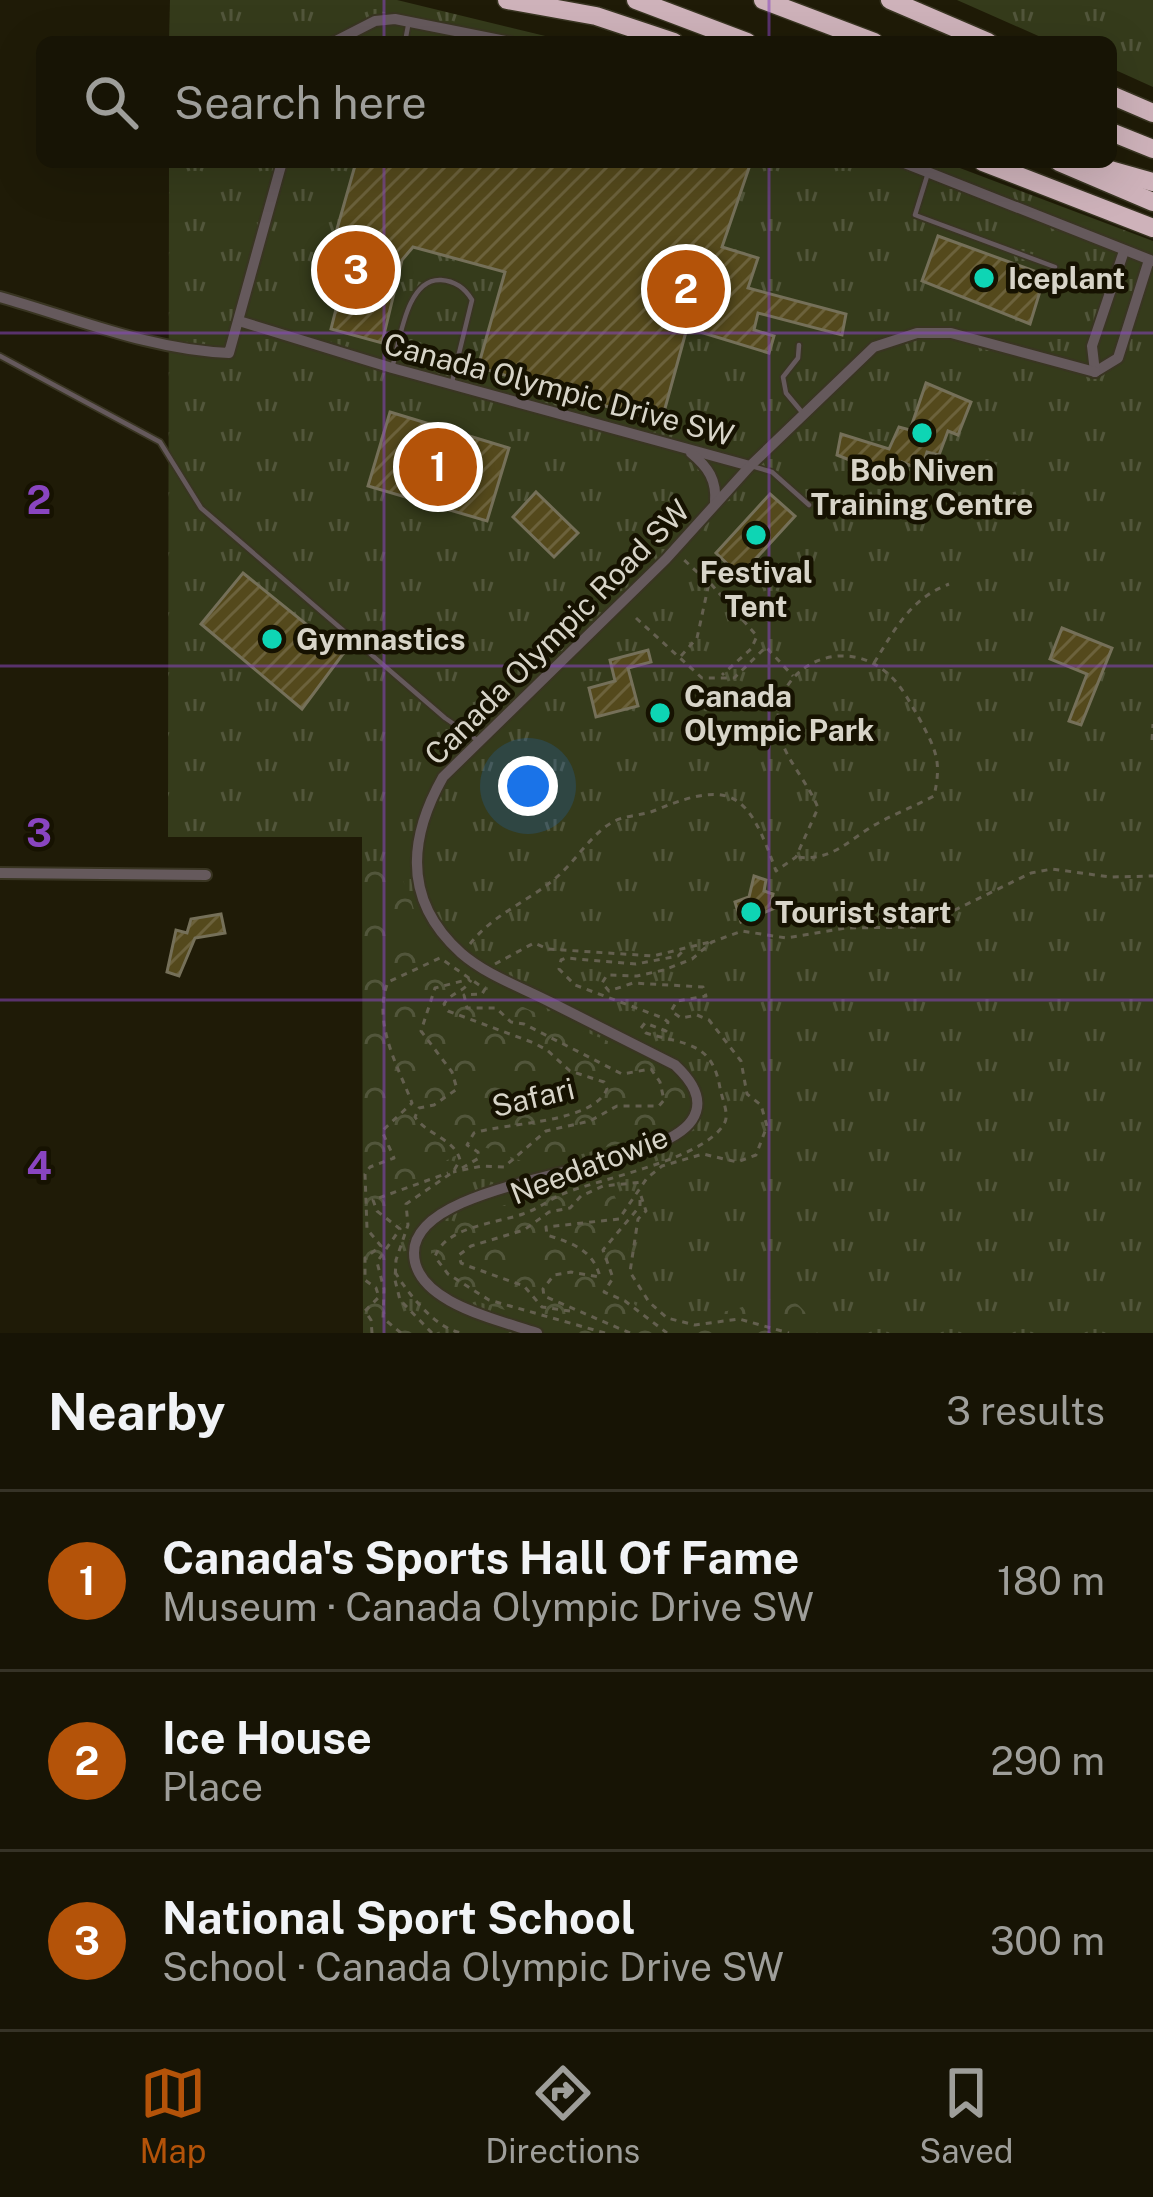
<!DOCTYPE html>
<meta charset="utf-8">
<style>
:root{--surface:#171405;--page:#201d0f;--text:#f1f3f6;--muted:#9e9e9a;--line:#363327;--accent:#b45309}
body{margin:0;font-family:"Public Sans",sans-serif;background:var(--page);color:var(--text)}
.you{position:absolute;left:528px;top:786px;width:42px;height:42px;margin:-30px;border:9px solid #fff;border-radius:50%;background:#1a73e8;box-shadow:0 0 0 18px #1a73e833}
.badge{display:grid;place-items:center;width:78px;height:78px;border-radius:50%;background:var(--accent);color:#fff;font-size:39px;font-weight:700}
.pin{position:absolute;translate:-50% -50%;border:6px solid #fff;box-shadow:0 3px 12px #0006}
.list{margin:0;padding:0;list-style:none}
h2{display:flex;justify-content:space-between;align-items:center;height:156px;margin:0;padding:0 48px;font-size:51px}
h2 small{font-size:39px;font-weight:400;color:var(--muted)}
.list li{display:grid;grid-template-columns:78px 1fr auto;gap:36px;align-items:center;box-sizing:border-box;height:180px;padding:0 48px;border-top:3px solid var(--line)}
.list b{display:block;font-size:45px;white-space:nowrap}
.list p{margin:0;font-size:39px;white-space:nowrap;color:var(--muted)}
.list em{font-size:39px;font-style:normal;color:var(--muted)}
.icon{flex:none;width:66px;height:66px;fill:none;stroke:currentColor;stroke-width:2;stroke-linecap:round;stroke-linejoin:round}
.map{position:relative;flex:none;width:1153px;height:1333px;overflow:hidden}
.search{position:absolute;background:var(--surface);box-shadow:0 12px 48px #0002;left:36px;right:36px;top:36px;height:132px;display:flex;align-items:center;gap:30px;box-sizing:border-box;padding:0 42px;border-radius:18px;color:var(--muted);font-size:45px}
.sheet{height:696px;background:var(--surface)}
nav{display:flex;justify-content:space-around;align-items:center;box-sizing:border-box;height:168px;border-top:3px solid var(--line);background:var(--surface);font-size:33px;color:var(--muted)}
nav a{display:grid;justify-items:center;gap:6px}
nav .on{color:var(--accent)}
.map>svg:first-child{display:block}
.grass{fill:url(#grass-tufts)}
.forest{fill:url(#forest-crowns)}
.building{fill:url(#building-hatch);stroke:#757059;stroke-width:3}
.lines{fill:none;stroke-linecap:round;stroke-linejoin:round}
.lane-casing{stroke:#393522;stroke-width:8}
.street-casing{stroke:#393522;stroke-width:14}
.highway-casing{stroke:#393522;stroke-width:21}
.path{stroke:#64604f;stroke-width:3;stroke-dasharray:6 6;stroke-linecap:butt}
.lane{stroke:#65595c;stroke-width:4.5}
.street{stroke:#65595c;stroke-width:10}
.highway{stroke:#ceb2ba;stroke-width:18}
.grid{fill:none;stroke:#8945c0;stroke-width:3;stroke-opacity:0.55}
.poi-dot{fill:#0ed5b4;stroke:#161201;stroke-width:4.5}
.labels{text-anchor:middle;dominant-baseline:central;stroke-width:9;stroke-linejoin:round;paint-order:stroke}
.poi-label{font-size:30px;font-weight:bold;fill:#d7d4c8;stroke:#161201;text-anchor:start}
.street-label{font-size:30px;fill:#d7d4c8;stroke:#161201}
.grid-label{font-size:39px;text-anchor:middle;font-weight:bold;fill:#8945c0;stroke:#161201;stroke-width:9;stroke-linejoin:round;paint-order:stroke}
</style>
<div class="map">
<svg width="1153" height="1333" viewBox="0 0 1153 1333">
<defs>
<pattern id="grass-tufts" width="24" height="20" patternUnits="userSpaceOnUse" patternTransform="scale(3)"><rect width="24" height="20" fill="#353b1b"/><path d="M3 7l-1-3M5 7V3M7 7l1-3M15 17l-1-3M17 17v-4M19 17l1-3" fill="none" stroke="#52563b"/></pattern>
<pattern id="forest-crowns" width="20" height="18" patternUnits="userSpaceOnUse" patternTransform="scale(3)"><rect width="20" height="18" fill="#353b1b"/><path d="M2 6a3 3 0 1 1 6 0M12 15a3 3 0 1 1 6 0" fill="none" stroke="#52563b"/></pattern>
<pattern id="building-hatch" width="6" height="6" patternUnits="userSpaceOnUse" patternTransform="scale(3)"><rect width="6" height="6" fill="#54491c"/><path d="M-1 1l2-2M0 6l6-6M5 7l2-2" fill="none" stroke="#6c623c"/></pattern>
</defs>
<rect width="100%" height="100%" fill="#1f1b07"/>
<!-- grass -->
<g class="grass">
<polygon points="170,0 397,0 570,42 169,42"/>
<polygon points="957,0 1153,0 1153,87 1111,68 1111,42 1052,42"/>
<polygon points="169,162 944,162 1153,241 1153,1333 363,1333 362,837 168,837"/>
</g>
<!-- forest -->
<g class="forest">
<path d="M394,870C413,887 412,914 424,937C436,957 493,992 515,1003C553,1023 661,1053 682,1087C687,1096 686,1103 685,1114L672,1126L645,1136L537,1167L484,1147L452,1157L424,1175L413,1214L391,1231L386,1240L394,1317L416,1333H363V871Z"/>
<path d="M598,1173C611,1182 628,1222 629,1238C631,1270 612,1299 654,1318C666,1323 678,1318 690,1316C702,1313 715,1313 727,1311C772,1301 793,1280 817,1333H581L459,1296L440,1284L430,1269L432,1237L450,1224Z"/>
</g>
<!-- building -->
<g class="building">
<polygon points="356,162 751,162 722,247 758,258 748,288 846,314 842,335 758,313 754,330 774,336 769,353 687,328 661,423 478,367 505,272 413,247 402,260 382,343 331,329 355,234 337,229"/>
<polygon points="938,236 1045,275 1030,324 922,281"/>
<polygon points="926,383 971,402 958,435 948,431 939,455 927,452 921,470 902,462 897,479 837,455 841,434 889,449 899,427 910,430"/>
<polygon points="390,412 509,448 487,521 368,486"/>
<polygon points="536,492 578,533 554,557 513,517"/>
<polygon points="770,494 795,516 740,576 716,553"/>
<polygon points="243,573 343,654 302,709 201,624"/>
<polygon points="1062,628 1112,648 1081,725 1069,721 1087,674 1050,659"/>
<polygon points="648,650 651,662 628,668 638,706 596,717 589,688 615,681 610,660"/>
<polygon points="754,876 766,880 764,891 773,894 771,902 786,899 787,903 741,922 735,902 749,897"/>
<polygon points="221,914 225,933 195,938 179,976 167,972 176,930 187,933 191,919"/>
</g>
<g class="lines">
<!-- lane casing -->
<g class="lane-casing">
<g id="lane">
<polyline points="405,42 408,26"/>
<polyline points="928,173 915,215 1055,267"/>
<polyline points="799,345 798,358 783,377 786,393 801,411"/>
<polyline points="0,356 160,442 201,508 445,718 477,740"/>
<path d="M392,368C400,342 406,278 441,280C456,281 465,288 472,300L452,382"/>
<polyline points="755,467 772,472 809,505"/>
</g>
</g>
<!-- street casing -->
<g class="street-casing">
<g id="street">
<polyline points="334,42 375,21 395,19 511,42"/>
<polyline points="902,162 1153,261"/>
<path d="M0,297C75,318 150,350 229,353L282,162"/>
<polyline points="239,321 392,368 750,466"/>
<polyline points="1095,372 1118,358 1149,260"/>
<polyline points="1095,372 1092,346 1124,251"/>
<path d="M691,453C708,467 717,480 715,503"/>
<polyline points="0,873 206,875"/>
<path d="M537,1333C500,1320 414,1303 414,1253C414,1176 657,1174 692,1120C706,1099 690,1079 675,1065C633,1044 592,1023 550,1002C521,987 486,975 461,953C403,901 408,839 443,777L666,559L750,466L874,347L917,333H951L1095,372"/>
</g>
</g>
<!-- highway casing -->
<g class="highway-casing">
<g id="highway">
<polyline points="507,0 596,16 674,42"/>
<polyline points="636,0 747,42"/>
<polyline points="763,0 874,42"/>
<polyline points="890,0 988,42"/>
<polyline points="1111,95 1153,113"/>
<polyline points="1111,132 1153,149"/>
<polyline points="983,162 1153,228"/>
<polyline points="1059,162 1153,202"/>
<polyline points="1085,163 1153,182"/>
</g>
</g>
<!-- path -->
<g class="path">
<polyline points="711,584 757,636 751,649 722,675"/>
<polyline points="636,618 702,678 734,678 766,647 793,676"/>
<polyline points="681,656 697,638 709,583 683,559"/>
<path d="M874,663C895,629 910,599 949,584"/>
<polyline points="1152,740 1153,724"/>
<path d="M470,944C494,913 530,901 558,876C576,860 591,835 611,823C623,815 642,816 656,810C735,777 749,796 776,871L796,857L818,808C809,784 784,757 780,735C765,672 839,631 887,673C901,684 910,703 919,718C936,750 942,761 934,796C917,805 899,812 882,821C850,837 835,862 796,857"/>
<polyline points="495,964 534,943 548,949 653,956 710,942"/>
<path d="M462,1168L479,1158L478,1152L467,1145L474,1133C507,1122 592,1124 607,1089L604,1082L570,1071L547,1050L534,1043L448,1011L444,1004C451,992 465,992 471,980"/>
<polyline points="641,1196 646,1211 638,1219 630,1272 649,1302 667,1318 695,1325 739,1319 789,1333"/>
<polyline points="640,1200 640,1206 603,1250 613,1278 604,1292 625,1301 667,1333"/>
<path d="M395,1272C409,1295 436,1329 462,1333"/>
<polyline points="570,1311 542,1307 524,1286 468,1266 461,1263 459,1255 471,1246 524,1230 549,1212 570,1208 581,1196 603,1186 644,1182"/>
<path d="M372,1333L371,1320L365,1311L379,1297L376,1288L365,1280V1258L381,1246L367,1229L365,1174L370,1167L394,1158L382,1131L412,1103C398,1066 372,1023 388,982L440,958L485,989L482,994L464,995L467,1008H496L511,1022L524,1024L622,1074L651,1069L660,1082L664,1100L659,1106H617L590,1121L546,1131L504,1167L482,1166L453,1172"/>
<polyline points="401,1333 383,1318 384,1289 377,1262 400,1229 377,1211 373,1200 448,1173"/>
<path d="M432,1333L400,1300L395,1280L396,1260L408,1225L406,1204L453,1172L460,1160C455,1139 427,1135 415,1117L419,1108L434,1105L457,1089L452,1072L421,1031L435,988L470,979"/>
<path d="M605,1333L489,1300L448,1274L435,1257C444,1227 497,1223 523,1214C538,1209 550,1199 565,1193C603,1178 704,1159 724,1124C730,1115 722,1099 720,1088C712,1041 685,1045 646,1033L641,1028L645,1023L666,1031L668,1022L663,1018L575,985L559,969L561,960L566,958L636,964L678,956L683,951"/>
<path d="M630,1333L544,1296L543,1289L554,1275L571,1272L600,1277C593,1249 571,1243 547,1235L546,1227L619,1219L647,1178L662,1166L703,1154L737,1162L756,1155L767,1126L761,1105L747,1094L741,1061L709,1020L697,1015L681,1018L671,1011L677,1001L706,996L703,987L633,983L609,991L602,983L607,975L637,976L664,970L692,959L712,942L742,931L786,938L846,928L920,927L1031,873L1052,869L1110,877L1153,876"/>
</g>
<!-- lane -->
<use href="#lane" class="lane"/>
<!-- street -->
<use href="#street" class="street"/>
<!-- highway -->
<use href="#highway" class="highway"/>
</g>
<!-- grid -->
<path class="grid" d="M384,0V42M769,0V42M384,162V1333M769,162V1333M0,333H1153M0,666H1153M0,1000H1153"/>
<!-- markers -->
<g class="poi-dot">
<circle cx="984" cy="278" r="12"/>
<circle cx="922" cy="433" r="12"/>
<circle cx="756" cy="535" r="12"/>
<circle cx="272" cy="639" r="12"/>
<circle cx="660" cy="713" r="12"/>
<circle cx="751" cy="912" r="12"/>
</g>
<g class="labels">
<!-- poi labels -->
<g class="poi-label">
<text x="1008" y="278">Iceplant</text>
<text x="922" y="470" text-anchor="middle">Bob Niven<tspan x="922" dy="34">Training Centre</tspan></text>
<text x="756" y="572" text-anchor="middle">Festival<tspan x="756" dy="34">Tent</tspan></text>
<text x="296" y="639">Gymnastics</text>
<text x="684" y="696">Canada<tspan x="684" dy="34">Olympic Park</tspan></text>
<text x="775" y="912">Tourist start</text>
</g>
<!-- street labels -->
<g class="street-label">
<text transform="translate(559 389) rotate(15)">Canada Olympic Drive SW</text>
<text transform="translate(557 632) rotate(-45)">Canada Olympic Road SW</text>
<text transform="translate(533 1097) rotate(-13)">Safari</text>
<text transform="translate(589 1165) rotate(-21)">Needatowie</text>
</g>
</g>
<g class="grid-label">
<text x="39" y="514">2</text>
<text x="39" y="847">3</text>
<text x="39" y="1180">4</text>
</g>
</svg>
<div class="you"></div>
<div class="pin badge" style="left:438px;top:467px">1</div>
<div class="pin badge" style="left:686px;top:289px">2</div>
<div class="pin badge" style="left:356px;top:270px">3</div>
<div class="search"><svg class="icon" aria-label="search" viewBox="0 0 24 24"><circle cx="10" cy="10" r="6"/><path d="M15 15l6 6"/></svg>Search here</div>
</div>
<section class="sheet">
<h2>Nearby<small>3 results</small></h2>
<ul class="list">
<li><span class="badge">1</span><div><b>Canada's Sports Hall Of Fame</b><p>Museum · Canada Olympic Drive SW</p></div><em>180 m</em></li>
<li><span class="badge">2</span><div><b>Ice House</b><p>Place</p></div><em>290 m</em></li>
<li><span class="badge">3</span><div><b>National Sport School</b><p>School · Canada Olympic Drive SW</p></div><em>300 m</em></li>
</ul>
</section>
<nav>
<a class="on"><svg class="icon" aria-label="map" viewBox="0 0 24 24"><path d="M3 6l6-2 6 2 6-2v14l-6 2-6-2-6 2zM9 4v14M15 6v14"/></svg>Map</a>
<a><svg class="icon" aria-label="directions" viewBox="0 0 24 24"><path d="M12 3l9 9-9 9-9-9zM9 14v-3h6M13 9l2 2-2 2"/></svg>Directions</a>
<a><svg class="icon" aria-label="saved" viewBox="0 0 24 24"><path d="M7 4h10v16l-5-4-5 4z"/></svg>Saved</a>
</nav>
